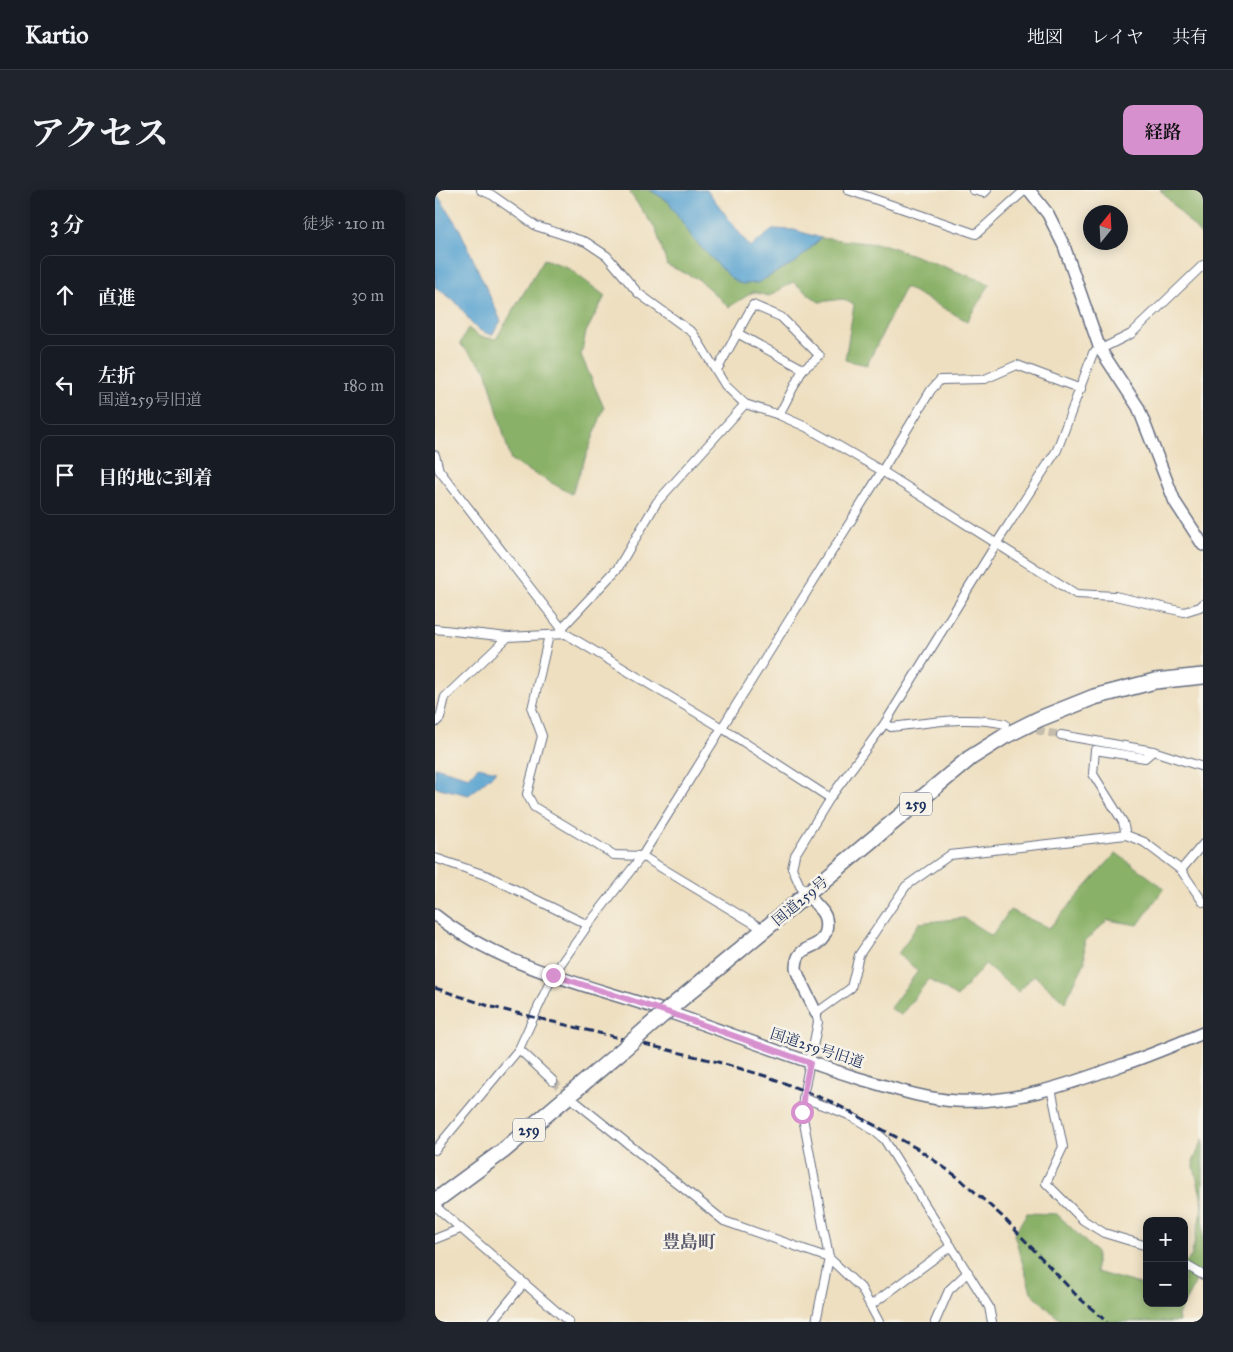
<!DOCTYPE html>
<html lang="ja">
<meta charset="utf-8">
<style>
:root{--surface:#171b24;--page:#20242c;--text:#f1f3f6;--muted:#9ea1a6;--line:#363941;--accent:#d690ce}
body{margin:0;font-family:"IM FELL Great Primer","Noto Serif JP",serif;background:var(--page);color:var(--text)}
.controls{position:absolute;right:15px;bottom:15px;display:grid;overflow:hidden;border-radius:10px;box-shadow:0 2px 12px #0003}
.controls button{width:45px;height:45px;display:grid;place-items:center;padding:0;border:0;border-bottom:1px solid var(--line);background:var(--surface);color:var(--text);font:25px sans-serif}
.compass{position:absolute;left:648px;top:15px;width:45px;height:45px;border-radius:50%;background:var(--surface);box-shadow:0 2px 12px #0003;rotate:18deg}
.stop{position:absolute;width:15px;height:15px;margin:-11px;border:4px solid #d690ce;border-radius:50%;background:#fff}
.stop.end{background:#d690ce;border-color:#fff;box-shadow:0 1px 5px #0008}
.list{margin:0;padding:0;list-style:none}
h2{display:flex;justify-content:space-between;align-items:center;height:65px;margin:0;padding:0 20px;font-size:21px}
h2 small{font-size:16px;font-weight:400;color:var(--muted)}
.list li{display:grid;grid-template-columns:32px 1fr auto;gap:15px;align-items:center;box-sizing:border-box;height:80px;margin:0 10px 10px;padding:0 10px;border:1px solid var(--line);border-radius:10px}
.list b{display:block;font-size:19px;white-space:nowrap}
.list p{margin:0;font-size:16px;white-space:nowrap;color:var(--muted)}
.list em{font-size:16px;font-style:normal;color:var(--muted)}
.icon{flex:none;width:28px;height:28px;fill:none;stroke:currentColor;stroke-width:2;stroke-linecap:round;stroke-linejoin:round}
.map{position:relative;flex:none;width:768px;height:1132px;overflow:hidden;border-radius:10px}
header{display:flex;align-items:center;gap:30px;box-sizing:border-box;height:70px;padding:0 25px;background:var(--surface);border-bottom:1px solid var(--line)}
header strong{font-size:24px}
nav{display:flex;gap:28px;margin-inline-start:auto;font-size:18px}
.intro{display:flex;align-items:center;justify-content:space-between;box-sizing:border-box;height:120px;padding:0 30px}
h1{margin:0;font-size:35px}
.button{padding:12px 22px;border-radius:10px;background:var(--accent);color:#111;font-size:18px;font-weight:700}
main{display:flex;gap:30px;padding:0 30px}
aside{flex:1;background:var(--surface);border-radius:10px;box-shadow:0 2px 12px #0003}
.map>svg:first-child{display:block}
.forest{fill:#8ab167;stroke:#527062}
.water{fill:#58a3d0;stroke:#3a6997}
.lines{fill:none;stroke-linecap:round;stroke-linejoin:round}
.street-tunnel{stroke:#c4bcac;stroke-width:8;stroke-dasharray:8 4;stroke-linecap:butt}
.street-casing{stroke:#656d80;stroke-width:10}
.secondary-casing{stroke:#656d80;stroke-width:14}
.highway-casing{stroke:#656d80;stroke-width:18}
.street{stroke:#fff;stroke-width:8}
.secondary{stroke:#fff;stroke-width:11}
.highway{stroke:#fff;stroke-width:15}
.rail{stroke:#1b2f5e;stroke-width:3;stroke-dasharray:8 4;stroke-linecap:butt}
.highway-bridge-casing{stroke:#656d80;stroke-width:18;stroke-linecap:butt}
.highway-bridge{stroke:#fff;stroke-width:15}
.route{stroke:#d690ce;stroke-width:6}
.labels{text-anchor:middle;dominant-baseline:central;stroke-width:5;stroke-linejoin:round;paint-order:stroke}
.shield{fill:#f7f3e8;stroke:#5d6a87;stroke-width:1}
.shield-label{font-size:14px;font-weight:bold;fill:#1b2f5e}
.street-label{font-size:15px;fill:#1b2f5e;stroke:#f7f3e8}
.quarter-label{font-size:18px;font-weight:bold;fill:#5b5a6c;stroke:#f7f3e8}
</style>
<header>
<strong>Kartio</strong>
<nav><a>地図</a><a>レイヤ</a><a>共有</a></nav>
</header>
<div class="intro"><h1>アクセス</h1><a class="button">経路</a></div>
<main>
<aside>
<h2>3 分<small>徒歩 · 210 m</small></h2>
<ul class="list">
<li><svg class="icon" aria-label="ahead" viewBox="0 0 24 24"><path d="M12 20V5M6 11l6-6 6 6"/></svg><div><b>直進</b></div><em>30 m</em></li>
<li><svg class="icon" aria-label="left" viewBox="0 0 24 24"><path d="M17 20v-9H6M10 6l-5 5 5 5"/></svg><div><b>左折</b><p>国道259号旧道</p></div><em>180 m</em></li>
<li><svg class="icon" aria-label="arrive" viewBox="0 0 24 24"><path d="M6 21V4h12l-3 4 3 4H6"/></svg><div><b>目的地に到着</b></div></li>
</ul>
</aside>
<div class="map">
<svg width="768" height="1132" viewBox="0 0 768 1132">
<rect width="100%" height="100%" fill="#f7f3e8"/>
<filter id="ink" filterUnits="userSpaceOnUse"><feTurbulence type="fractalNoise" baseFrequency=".02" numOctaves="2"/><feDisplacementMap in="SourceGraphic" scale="10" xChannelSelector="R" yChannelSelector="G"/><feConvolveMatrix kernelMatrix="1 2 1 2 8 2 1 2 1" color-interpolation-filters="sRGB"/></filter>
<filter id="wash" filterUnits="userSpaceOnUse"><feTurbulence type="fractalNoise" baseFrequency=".0096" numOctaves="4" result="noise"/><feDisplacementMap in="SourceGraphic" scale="20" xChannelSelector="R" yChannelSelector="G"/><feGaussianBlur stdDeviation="1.12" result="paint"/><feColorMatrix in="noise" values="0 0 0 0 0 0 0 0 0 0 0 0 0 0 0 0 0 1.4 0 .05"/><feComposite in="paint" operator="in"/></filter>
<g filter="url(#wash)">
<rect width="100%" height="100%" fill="#eedfc0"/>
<!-- forest -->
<g class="forest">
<polygon points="197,0 215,0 234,12 259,50 322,93 362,71 386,48 451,55 555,94 532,131 470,97 432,175 410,170 419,115 408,109 384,112 358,92 334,106 318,102 294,117 263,89 232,75 221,40 195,3"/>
<polygon points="725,0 768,0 768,47"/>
<polygon points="109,69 132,77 170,106 151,142 146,165 169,218 137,304 76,271 51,180 25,154 33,138 45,147 61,149"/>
<polygon points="681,663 729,698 703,735 673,730 649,752 650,772 630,812 599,785 583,802 550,774 522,807 494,789 466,825 455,818 483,781 463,764 484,733 529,728 557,746 575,720 614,738"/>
<polygon points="768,949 768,1078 743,1125 744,1132 627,1132 596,1102 579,1044 592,1023 622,1024 661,1062 661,1082 712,1096 712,1113 749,1113 749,1073 756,1067 768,1014 758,972"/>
</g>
<!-- water -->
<g class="water">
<polygon points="215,0 272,0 315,57 339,39 359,40 386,48 362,71 322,93 307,94 297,89 259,50 234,12"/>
<path d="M0,1L25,40L66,131L57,145C36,139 37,132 25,117C19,109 8,103 0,97Z"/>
<polygon points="0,577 34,587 43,577 62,581 34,605 0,597"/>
</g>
</g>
<g filter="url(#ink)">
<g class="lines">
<!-- street-tunnel -->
<g class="street-tunnel">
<polyline points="590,538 626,545"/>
<polyline points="118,891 134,907"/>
</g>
<!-- street casing -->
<g class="street-casing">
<g id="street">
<polyline points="46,0 57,5 101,36 151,52 172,66 203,103 258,143 290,195 310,214 344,225 371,237 447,281 641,404 680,406 749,422 765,417 768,414"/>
<polyline points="413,0 541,44 590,0"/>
<polyline points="538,0 549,3 552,0"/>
<polyline points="302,143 368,179"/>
<polyline points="282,180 318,115 346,127 385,166 368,179 344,225"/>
<polyline points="0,265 4,280 131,444 287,538 395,608"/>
<polyline points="0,439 73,447 131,444"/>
<polyline points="126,439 183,378 222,312 310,214"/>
<polyline points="114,445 97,519 107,546 92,604 99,617 179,665 207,666 323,736 329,742"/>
<polyline points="0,533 5,528 10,507 73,447"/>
<path d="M450,533L456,537C494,533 533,525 570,534"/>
<polyline points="626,545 718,561 768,577"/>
<polyline points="691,645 688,632 658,584 660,560 710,568 718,561"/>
<polyline points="0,668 53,686 153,735"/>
<polyline points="746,680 768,654"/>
<polyline points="372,704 365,696 357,678 360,665 395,608 450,533 561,354 622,260 658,163 696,144 768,75"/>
<polyline points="84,859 118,891"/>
<polyline points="616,898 628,957 611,993 648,1030 669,1043 712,1056"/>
<path d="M368,908C402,920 422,925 449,949L554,1117L557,1132"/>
<polyline points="141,912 289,1031 394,1068 426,1098 444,1132"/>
<polyline points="0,960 84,859 118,785 153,735 207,666 447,281 496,200 505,190 550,189 582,175 646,199"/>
<polyline points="0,1016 134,1132"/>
<polyline points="0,1049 25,1039"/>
<polyline points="749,1074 768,1085"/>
<polyline points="435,1116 516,1056"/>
<polyline points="57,1132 89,1093"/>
<polyline points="381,1132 394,1068 367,922 369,901 383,832 381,823 416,798 424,765 471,696 515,665 691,645 709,652 746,680 768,712"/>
<polyline points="500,1132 514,1100 533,1082"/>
</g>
</g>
<!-- secondary casing -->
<g class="secondary-casing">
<g id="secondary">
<polyline points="594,0 613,24 629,56 665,159 703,217 740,312 768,355"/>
<path d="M372,704C377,710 383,716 388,722C394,731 393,746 383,753C372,760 362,759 361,777C361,785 377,813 381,823"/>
<path d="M0,725C67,778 154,795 233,822C297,844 361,869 426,889C457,898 488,909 521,911C577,914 632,895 684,876C713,866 740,855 768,843"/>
</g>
</g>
<!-- highway casing -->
<g class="highway-casing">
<g id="highway">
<polyline points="234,819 535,568 570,546 604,529 659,507 720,491 768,486"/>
<polyline points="0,1011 68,961 184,863"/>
</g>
</g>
<!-- street -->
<use href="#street" class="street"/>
<!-- secondary -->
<use href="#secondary" class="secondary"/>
<!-- highway -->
<use href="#highway" class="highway"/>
<!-- rail -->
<polyline class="rail" points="0,798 57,817 283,872 334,887 397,912 483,959 524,988 569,1028 642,1106 672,1132"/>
<!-- highway-bridge casing -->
<g class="highway-bridge-casing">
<polyline id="highway-bridge" points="184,863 234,819"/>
</g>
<!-- highway-bridge -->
<use href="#highway-bridge" class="highway-bridge"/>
</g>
</g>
<g class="lines" filter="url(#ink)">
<!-- route -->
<polyline class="route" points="118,785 232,822 375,873 369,901 367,922"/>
</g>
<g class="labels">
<!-- shield labels -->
<g class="shield">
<rect x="465" y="602.5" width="32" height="23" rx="4"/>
<rect x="78" y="928.5" width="32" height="23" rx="4"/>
</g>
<g class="shield-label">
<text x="481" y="614">259</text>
<text x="94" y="940">259</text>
</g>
<!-- street labels -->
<g class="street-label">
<text transform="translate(365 711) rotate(-40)">国道259号</text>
<text transform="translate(382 858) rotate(18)">国道259号旧道</text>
</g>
<!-- quarter labels -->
<g class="quarter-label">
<text x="254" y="1052">豊島町</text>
</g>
</g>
</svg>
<div class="controls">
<button>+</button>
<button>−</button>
</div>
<svg class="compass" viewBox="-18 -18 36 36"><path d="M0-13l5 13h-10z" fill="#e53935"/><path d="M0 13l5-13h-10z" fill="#9ea1a6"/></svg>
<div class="stop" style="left:367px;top:922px"></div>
<div class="stop end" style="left:118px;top:785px"></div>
</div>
</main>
